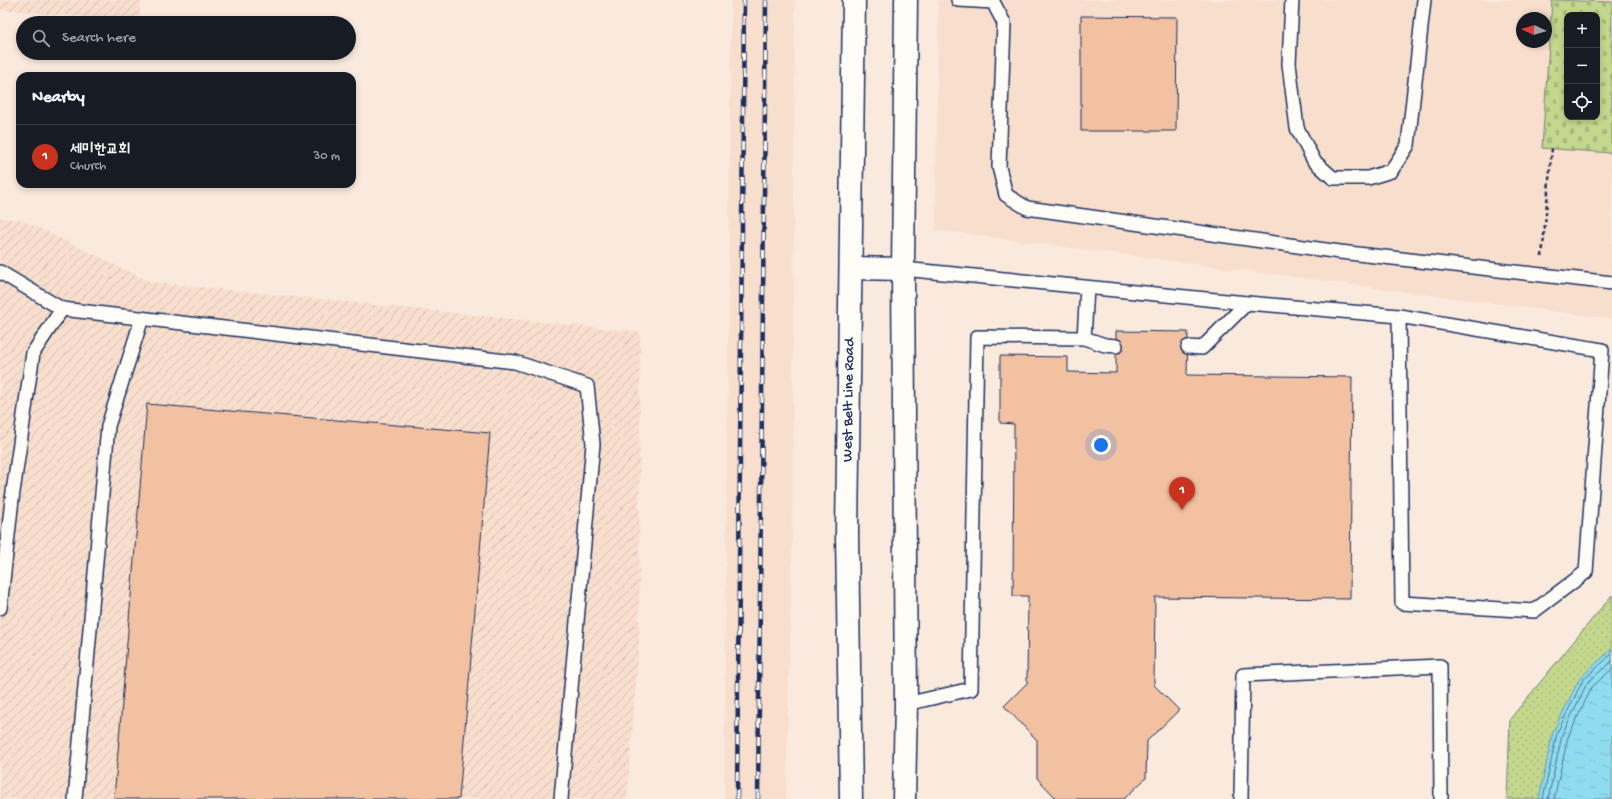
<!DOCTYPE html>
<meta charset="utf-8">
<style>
:root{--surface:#171b24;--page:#242831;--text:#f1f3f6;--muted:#9ea1a6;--line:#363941;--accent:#c8321e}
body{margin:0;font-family:"Gochi Hand","Poor Story",sans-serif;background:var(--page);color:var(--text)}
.controls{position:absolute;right:12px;top:12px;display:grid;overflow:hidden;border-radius:8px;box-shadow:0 2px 6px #0003}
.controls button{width:36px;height:36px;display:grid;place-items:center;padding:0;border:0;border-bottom:1px solid var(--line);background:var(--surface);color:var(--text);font:20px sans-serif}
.compass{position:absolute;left:1516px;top:12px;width:36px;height:36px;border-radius:50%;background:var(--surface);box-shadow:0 2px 6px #0003;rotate:274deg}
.you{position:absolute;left:1101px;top:445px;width:14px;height:14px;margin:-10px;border:3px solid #fff;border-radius:50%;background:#1a73e8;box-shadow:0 0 0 6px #1a73e833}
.badge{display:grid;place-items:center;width:26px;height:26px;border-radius:50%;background:var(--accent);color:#fff;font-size:13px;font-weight:700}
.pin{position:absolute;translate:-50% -33px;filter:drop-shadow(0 1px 2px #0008)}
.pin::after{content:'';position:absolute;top:21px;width:14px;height:12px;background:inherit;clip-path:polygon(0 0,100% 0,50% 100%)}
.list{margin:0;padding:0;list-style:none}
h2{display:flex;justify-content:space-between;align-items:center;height:52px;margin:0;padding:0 16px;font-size:17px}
h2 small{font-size:13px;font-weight:400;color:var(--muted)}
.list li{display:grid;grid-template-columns:26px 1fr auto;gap:12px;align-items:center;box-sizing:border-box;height:64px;padding:0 16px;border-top:1px solid var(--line)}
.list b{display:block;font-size:15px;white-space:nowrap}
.list p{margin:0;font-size:13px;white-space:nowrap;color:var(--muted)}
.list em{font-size:13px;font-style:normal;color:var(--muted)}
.icon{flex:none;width:22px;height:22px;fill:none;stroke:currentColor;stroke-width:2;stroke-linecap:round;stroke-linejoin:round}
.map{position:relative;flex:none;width:1612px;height:799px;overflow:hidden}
.search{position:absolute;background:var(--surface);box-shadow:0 2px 6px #0003;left:16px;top:16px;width:340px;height:44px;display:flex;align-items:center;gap:10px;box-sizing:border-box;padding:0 14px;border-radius:22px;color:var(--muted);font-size:15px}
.panel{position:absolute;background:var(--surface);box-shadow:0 2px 6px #0003;left:16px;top:72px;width:340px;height:116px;border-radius:12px}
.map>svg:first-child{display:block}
.built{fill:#f8decc;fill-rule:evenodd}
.industrial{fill:url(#industrial-furrows)}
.grass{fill:url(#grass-dots);stroke:#6f8376}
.cemetery{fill:url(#cemetery-stones);stroke:#6f8376;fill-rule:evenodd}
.water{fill:url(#water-ripples);stroke:#6197b5}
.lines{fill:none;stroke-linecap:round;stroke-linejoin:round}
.shore{stroke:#497498;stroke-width:1}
.building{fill:#f2c1a2;stroke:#1b2f5e}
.service-casing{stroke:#1b2f5e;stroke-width:16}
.primary-casing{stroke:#1b2f5e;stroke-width:25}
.path{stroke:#1b2f5e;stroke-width:2.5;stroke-dasharray:4 3;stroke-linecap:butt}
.service{stroke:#fdfcf7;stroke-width:13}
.primary{stroke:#fdfcf7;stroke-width:22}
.rail-casing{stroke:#1b2f5e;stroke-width:4.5}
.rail{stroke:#fdfcf7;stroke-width:3;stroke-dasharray:9;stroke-linecap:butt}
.labels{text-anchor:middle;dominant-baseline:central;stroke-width:3;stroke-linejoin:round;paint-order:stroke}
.street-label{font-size:15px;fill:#1b2f5e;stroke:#fdfcf7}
</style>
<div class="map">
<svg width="1612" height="799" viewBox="0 0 1612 799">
<defs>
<pattern id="industrial-furrows" width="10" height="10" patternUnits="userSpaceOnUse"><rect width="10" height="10" fill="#f8decc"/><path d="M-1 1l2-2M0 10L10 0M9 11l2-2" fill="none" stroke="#d4bfb2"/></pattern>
<pattern id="grass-dots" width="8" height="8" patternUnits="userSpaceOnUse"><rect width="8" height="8" fill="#c3d78d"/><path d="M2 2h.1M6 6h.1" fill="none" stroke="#a7b97c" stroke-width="1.8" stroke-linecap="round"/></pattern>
<pattern id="cemetery-stones" width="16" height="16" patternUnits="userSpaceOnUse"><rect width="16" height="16" fill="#c3d78d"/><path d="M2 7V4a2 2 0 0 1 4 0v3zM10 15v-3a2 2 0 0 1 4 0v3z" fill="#a7b97c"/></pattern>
<pattern id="water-ripples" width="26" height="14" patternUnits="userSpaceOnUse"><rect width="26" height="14" fill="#8fdcef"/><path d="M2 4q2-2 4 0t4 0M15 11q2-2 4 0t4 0" fill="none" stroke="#7bbdcf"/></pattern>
</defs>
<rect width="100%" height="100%" fill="#faeade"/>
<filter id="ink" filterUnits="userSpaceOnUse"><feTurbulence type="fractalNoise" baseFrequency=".025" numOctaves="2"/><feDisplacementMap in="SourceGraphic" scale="8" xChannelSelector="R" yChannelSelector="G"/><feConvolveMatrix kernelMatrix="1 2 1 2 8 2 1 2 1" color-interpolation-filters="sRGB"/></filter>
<g filter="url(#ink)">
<!-- built -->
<g class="built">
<polygon points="731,0 795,0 792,554 786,799 724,799"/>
<path d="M938,0H1612V319L936,230ZM1567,15H1597V117H1567ZM1522,18H1546V42H1522Z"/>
</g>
<!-- industrial -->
<g class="industrial">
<polygon points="0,0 141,0 139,22 0,9"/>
<polygon points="0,218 22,220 151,282 640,332 639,642 627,799 0,799"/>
</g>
<!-- grass -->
<polygon class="grass" points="1612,595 1612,799 1507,799 1510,719"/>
<!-- cemetery -->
<path class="cemetery" d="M1552,0L1612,2V153L1542,148ZM1567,15H1597V117H1567Z"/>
<!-- water -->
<polygon class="water" points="1612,649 1612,799 1539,799 1553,732 1580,678"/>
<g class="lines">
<!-- shore -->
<g class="shore">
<polyline points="1543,799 1557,733 1583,680 1612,654"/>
<polyline points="1548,799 1562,735 1587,683 1612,661"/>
<polyline points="1554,799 1568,737 1592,687 1612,669"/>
</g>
</g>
<!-- building -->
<g class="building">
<polygon points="1081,16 1177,17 1176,131 1081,131"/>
<polygon points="1116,331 1188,332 1187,375 1352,377 1350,599 1155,597 1154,685 1179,710 1147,741 1146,778 1124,799 1057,799 1037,778 1037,740 1004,706 1027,683 1028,596 1013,596 1014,424 1000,423 1000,356 1068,357 1068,372 1116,373"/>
<polygon points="147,404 490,433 459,799 114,799"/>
</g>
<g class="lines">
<!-- service casing -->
<g class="service-casing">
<g id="service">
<polyline points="958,0 993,2 1004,23 999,167 1006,195 1027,208 1340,252 1612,283"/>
<polyline points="1292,0 1289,64 1297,128 1314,161 1333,178 1368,178 1391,171 1408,145 1424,0"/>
<polyline points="903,269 1247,303 1399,316 1602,350 1586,572 1534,611 1402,603 1399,316"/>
<polyline points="0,272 62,309"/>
<polyline points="1084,338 1105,345 1116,346"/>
<polyline points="1188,347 1202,348 1247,303"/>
<polyline points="0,608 12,499 33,353 62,309 515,362 587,386 593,444 561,799"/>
<polyline points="906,704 971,689 977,337 1084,338 1087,288"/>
<polyline points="75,799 108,426 142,318"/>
<polyline points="1241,799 1243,675 1440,666 1441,799"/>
</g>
</g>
<!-- primary casing -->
<g class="primary-casing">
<g id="primary">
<polyline points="851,268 903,269"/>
<polyline points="851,799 847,533 854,0"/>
<polyline points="904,799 906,704 903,269 906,0"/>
</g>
</g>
<!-- path -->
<polyline class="path" points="1542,257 1552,148"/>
<!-- service -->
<use href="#service" class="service"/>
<!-- primary -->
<use href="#primary" class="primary"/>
<!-- rail casing -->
<g class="rail-casing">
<g id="rail">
<polyline points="737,799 744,0"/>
<polyline points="758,799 766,0"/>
</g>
</g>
<!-- rail -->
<use href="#rail" class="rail"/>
</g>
</g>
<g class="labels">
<!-- street labels -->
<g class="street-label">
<text transform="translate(849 400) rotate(-89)">West Belt Line Road</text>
</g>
</g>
</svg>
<div class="controls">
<button>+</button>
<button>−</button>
<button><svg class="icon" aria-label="locate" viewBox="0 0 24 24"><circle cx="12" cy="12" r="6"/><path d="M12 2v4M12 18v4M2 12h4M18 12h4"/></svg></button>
</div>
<svg class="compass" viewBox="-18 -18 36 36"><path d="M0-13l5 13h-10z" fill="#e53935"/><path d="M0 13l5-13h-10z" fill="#9ea1a6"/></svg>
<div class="you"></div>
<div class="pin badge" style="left:1182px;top:510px">1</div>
<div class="search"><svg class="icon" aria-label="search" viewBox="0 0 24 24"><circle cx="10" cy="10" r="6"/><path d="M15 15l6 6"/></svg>Search here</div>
<section class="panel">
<h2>Nearby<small></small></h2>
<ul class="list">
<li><span class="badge">1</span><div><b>세미한교회</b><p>Church</p></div><em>30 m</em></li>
</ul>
</section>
</div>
